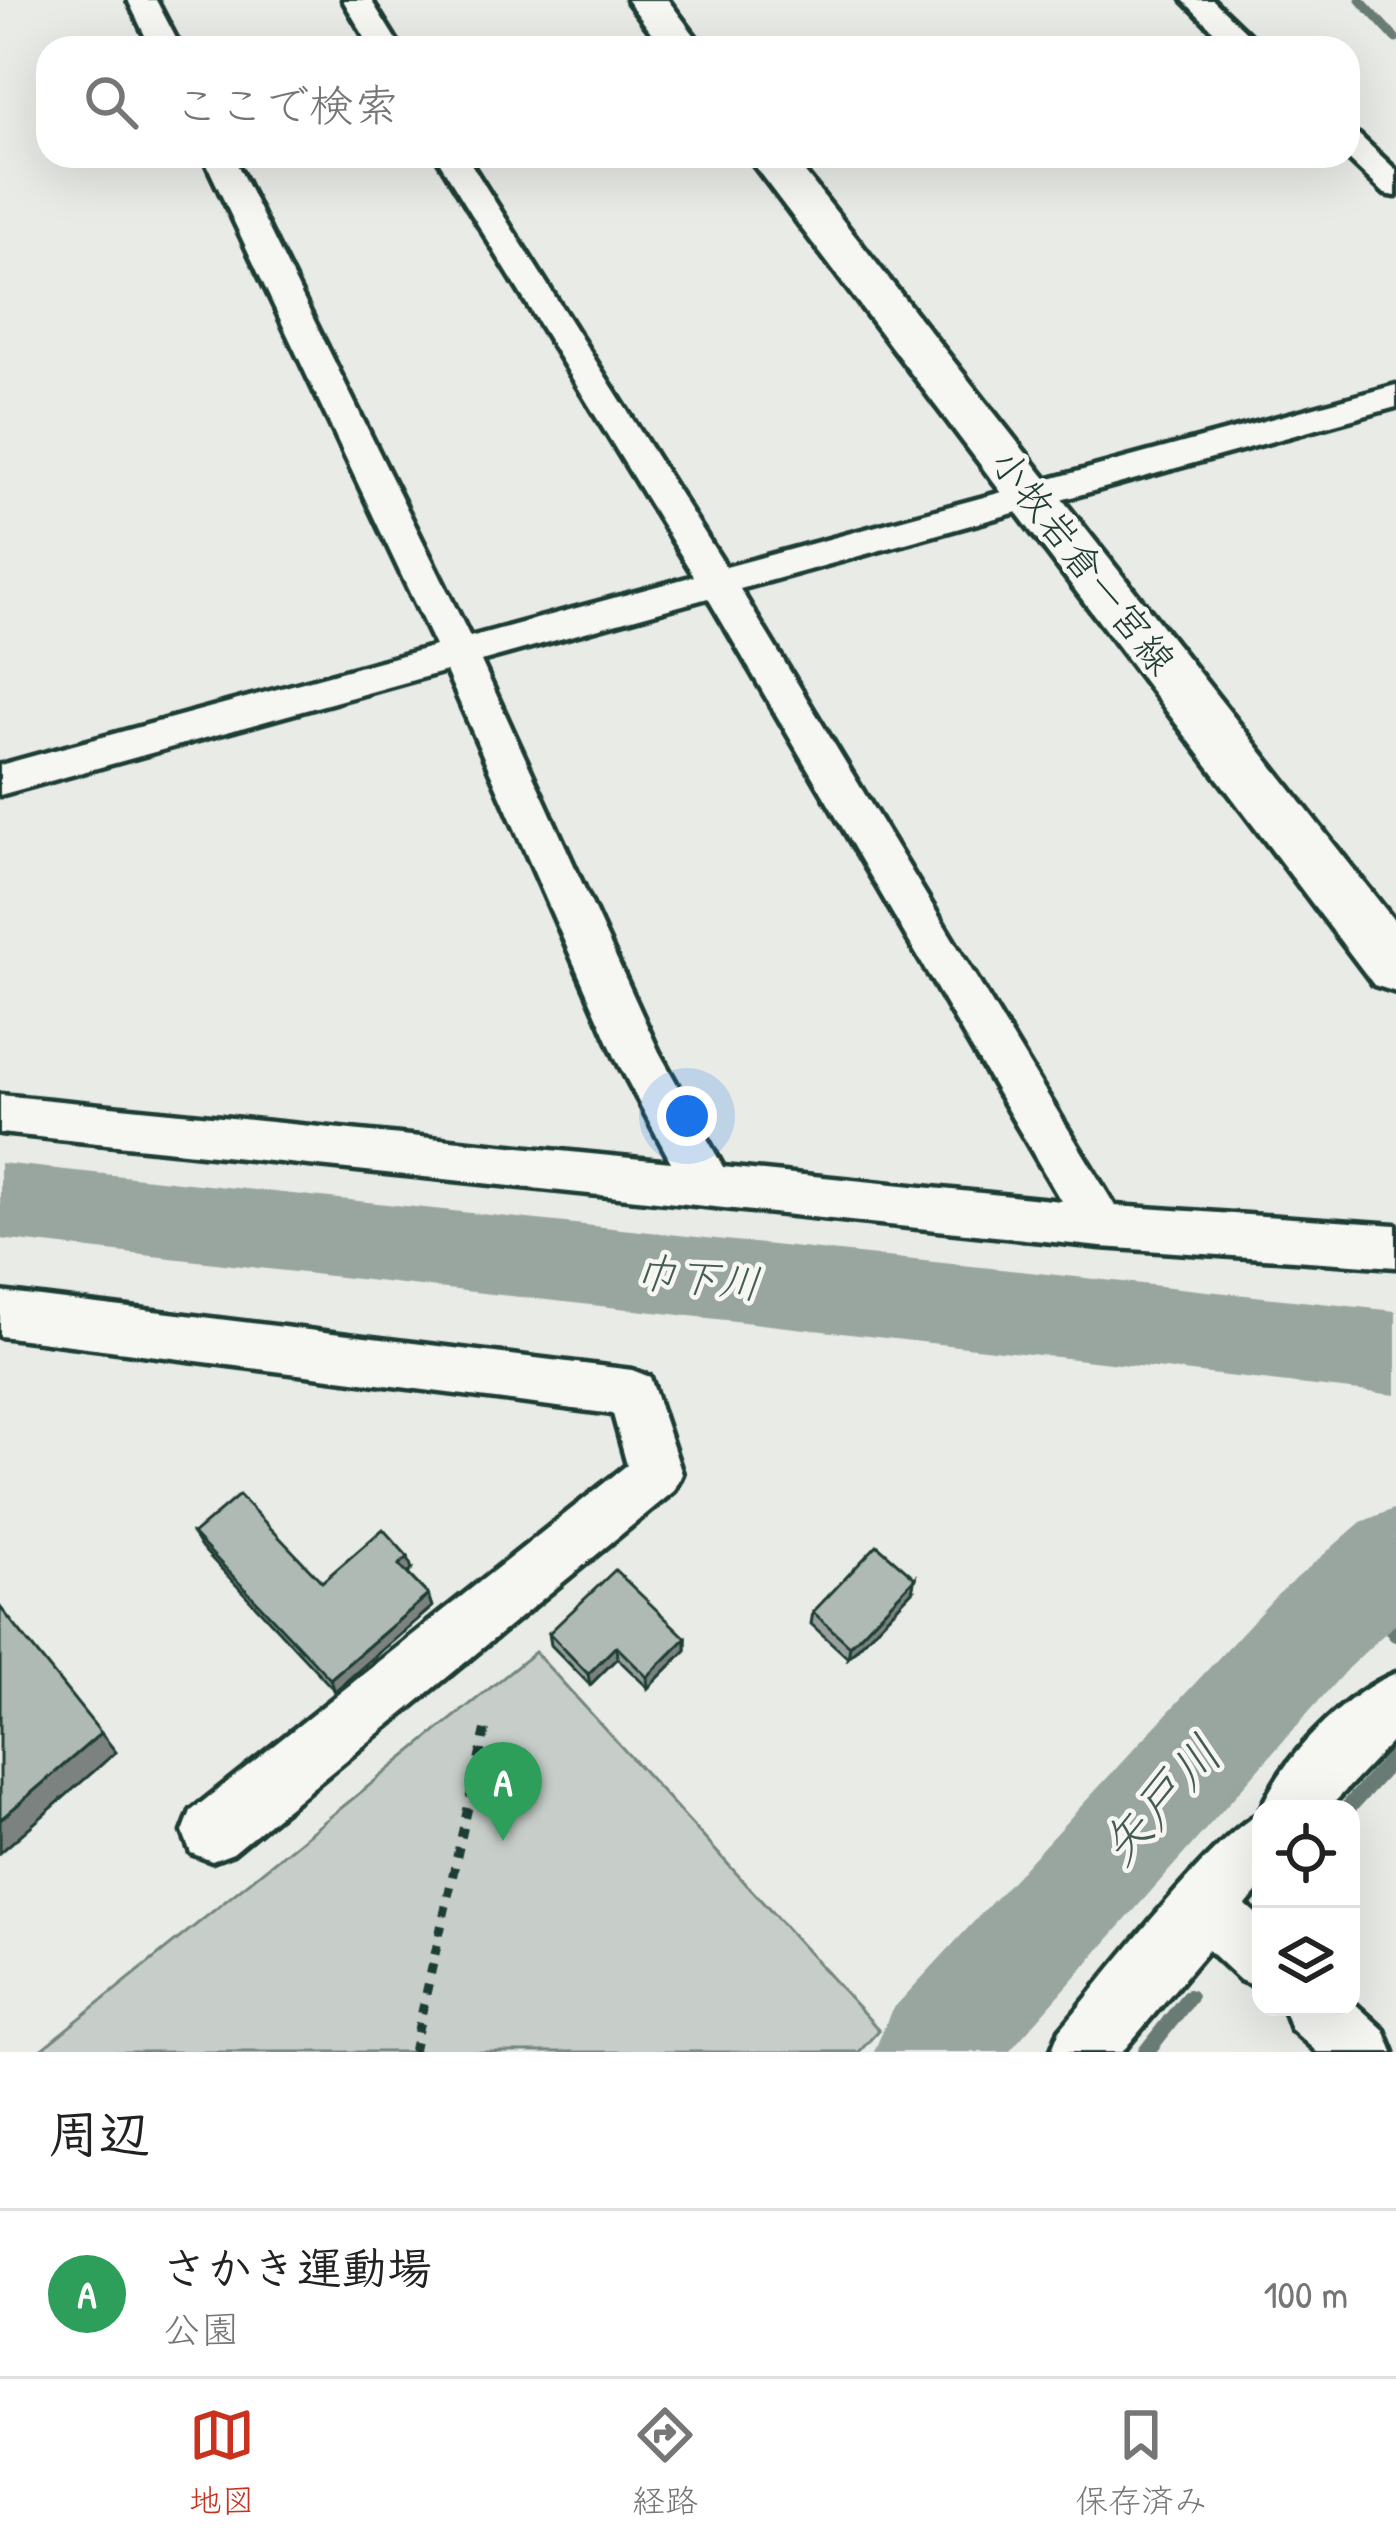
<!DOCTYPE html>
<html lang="ja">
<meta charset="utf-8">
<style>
:root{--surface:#fff;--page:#f6f6f6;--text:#222;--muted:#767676;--line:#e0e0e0;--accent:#c8321e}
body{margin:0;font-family:"Patrick Hand","Klee One",sans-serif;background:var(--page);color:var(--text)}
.controls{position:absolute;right:36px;bottom:36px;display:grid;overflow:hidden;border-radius:24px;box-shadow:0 12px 48px #0002}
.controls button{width:108px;height:108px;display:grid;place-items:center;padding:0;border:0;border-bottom:3px solid var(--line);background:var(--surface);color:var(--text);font:60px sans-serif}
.you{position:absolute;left:687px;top:1116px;width:42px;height:42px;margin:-30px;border:9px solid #fff;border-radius:50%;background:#1a73e8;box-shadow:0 0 0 18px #1a73e833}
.badge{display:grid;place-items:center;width:78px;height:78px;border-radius:50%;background:var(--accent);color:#fff;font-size:39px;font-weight:700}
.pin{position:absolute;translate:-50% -99px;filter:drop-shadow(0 3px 6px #0008)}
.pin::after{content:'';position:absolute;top:63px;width:42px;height:36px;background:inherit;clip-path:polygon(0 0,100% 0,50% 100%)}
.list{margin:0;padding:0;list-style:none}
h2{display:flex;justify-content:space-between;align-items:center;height:156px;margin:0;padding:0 48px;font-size:51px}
h2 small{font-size:39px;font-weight:400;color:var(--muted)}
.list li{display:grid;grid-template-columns:78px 1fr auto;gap:36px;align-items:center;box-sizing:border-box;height:168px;padding:0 48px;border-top:3px solid var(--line)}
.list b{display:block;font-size:45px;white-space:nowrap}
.list p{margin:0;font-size:39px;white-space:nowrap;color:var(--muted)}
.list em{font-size:39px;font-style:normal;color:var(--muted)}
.icon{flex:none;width:66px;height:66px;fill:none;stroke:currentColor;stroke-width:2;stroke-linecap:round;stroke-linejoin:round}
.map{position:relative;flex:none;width:1396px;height:2052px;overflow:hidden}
.search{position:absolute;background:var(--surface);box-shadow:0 12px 48px #0002;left:36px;right:36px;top:36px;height:132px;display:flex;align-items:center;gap:30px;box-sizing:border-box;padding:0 42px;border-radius:36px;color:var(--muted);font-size:45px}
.sheet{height:324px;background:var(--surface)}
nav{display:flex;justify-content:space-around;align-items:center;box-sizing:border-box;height:168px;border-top:3px solid var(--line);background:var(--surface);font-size:33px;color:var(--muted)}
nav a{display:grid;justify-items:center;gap:6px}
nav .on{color:var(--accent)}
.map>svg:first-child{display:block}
.green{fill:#c7cec9;stroke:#73867e;stroke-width:3}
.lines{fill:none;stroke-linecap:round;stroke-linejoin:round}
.stream-far1{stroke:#687c75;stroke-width:9}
.stream{stroke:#687c75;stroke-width:16}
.river{fill:#99a6a0;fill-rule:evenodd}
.street-casing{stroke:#1f3d34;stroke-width:9}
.secondary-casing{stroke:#1f3d34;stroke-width:9}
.path{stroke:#1f3d34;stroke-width:9;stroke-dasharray:10 10;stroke-linecap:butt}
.street{fill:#f6f6f2;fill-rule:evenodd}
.secondary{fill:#f6f6f2;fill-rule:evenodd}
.wall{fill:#97a09c;stroke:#1f3d34;stroke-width:3}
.shaded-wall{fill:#7b827f;stroke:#1f3d34;stroke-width:3}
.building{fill:#b0bab5;stroke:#1f3d34;stroke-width:3}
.labels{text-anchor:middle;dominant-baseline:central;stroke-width:9;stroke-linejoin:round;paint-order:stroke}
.street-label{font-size:39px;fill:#1f3d34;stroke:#f6f6f2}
.water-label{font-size:42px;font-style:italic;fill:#445c54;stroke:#f6f6f2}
.near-water-label{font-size:51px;font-style:italic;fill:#445c54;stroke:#f6f6f2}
</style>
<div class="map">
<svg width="1396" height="2052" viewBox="0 0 1396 2052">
<rect width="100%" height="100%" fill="#e9ebe7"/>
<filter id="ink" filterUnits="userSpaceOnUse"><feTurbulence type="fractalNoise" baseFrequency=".00833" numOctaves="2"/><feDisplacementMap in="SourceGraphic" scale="24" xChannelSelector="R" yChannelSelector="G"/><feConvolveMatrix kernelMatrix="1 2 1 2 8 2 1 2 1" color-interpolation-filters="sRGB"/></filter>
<g filter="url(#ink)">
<!-- green -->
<polygon class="green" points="535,1652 879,2030 859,2052 38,2052"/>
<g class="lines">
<!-- stream-far1 -->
<polyline class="stream-far1" points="1360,0 1396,39"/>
<!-- stream -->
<g class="stream">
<polyline points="1361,1589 1396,1634"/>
<polyline points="1347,1809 1396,1755"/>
<polyline points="1146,2052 1189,1997"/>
</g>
<!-- river -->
<g class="river">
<polygon points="0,1163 1396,1311 1396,1395 0,1239"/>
<polygon points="1396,1508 1396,1623 1348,1668 1009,2052 874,2052 891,2011 1276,1596 1361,1522"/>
</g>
<!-- street casing -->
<g class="street-casing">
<g id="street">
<polygon points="128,0 156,0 181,48 151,48"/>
<polygon points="343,0 371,0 401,48 371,48"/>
<polygon points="1183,0 1213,0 1263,48 1231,48"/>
<polygon points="1348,133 1359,135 1396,170 1396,196 1385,194 1345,156"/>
<path d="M203,156H233L470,637L694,576L436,156H466L726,567L1396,385V407L740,589L1115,1206L1396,1225V1267L1101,1247L0,1133V1095L671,1162L616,1059L446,671L0,795V765L435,646ZM708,598L1061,1201L723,1167L659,1052L481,661Z"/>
<polygon points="0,1292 632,1370 650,1377 682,1474 674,1491 233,1853 212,1861 191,1853 183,1832 191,1811 627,1465 613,1414 0,1336"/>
<path d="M1396,1673V1737L1328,1809H1261C1282,1758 1344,1694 1396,1673Z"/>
<path d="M1261,1813V1887L1246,1905L1261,1918V1989L1240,1980L1208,1950L1122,2052H1051L1060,2030C1100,1984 1215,1832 1261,1813Z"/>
<polygon points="1351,2000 1384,2030 1393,2052 1317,2052 1291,2029 1283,2007 1351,2007"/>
</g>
</g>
<!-- secondary casing -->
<g class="secondary-casing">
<g id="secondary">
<polygon points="627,0 668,0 704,48 663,48"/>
<polygon points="747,156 792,156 1396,923 1396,992 1374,985"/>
</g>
</g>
<!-- path -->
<polyline class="path" points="413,2052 487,1723"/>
<!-- street -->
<use href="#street" class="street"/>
<!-- secondary -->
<use href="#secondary" class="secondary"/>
</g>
<!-- wall -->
<g class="wall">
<polygon points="193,1534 322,1582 412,1569 408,1574 428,1595 432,1607 335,1691 200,1546"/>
<polygon points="912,1591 848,1658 811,1624 813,1612"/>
<polygon points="549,1633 686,1638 686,1650 648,1688 617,1658 590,1685 551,1645"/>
</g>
<!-- shaded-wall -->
<g class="shaded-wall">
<polygon points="408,1557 412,1569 403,1578 399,1565"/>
<polygon points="915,1578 912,1591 848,1658 850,1646"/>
<polygon points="428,1595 432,1607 335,1691 330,1679"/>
<polygon points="686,1638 686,1650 648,1688 647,1677"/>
<polygon points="616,1646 617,1658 590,1685 588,1674"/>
<polygon points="101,1733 116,1752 0,1853 0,1820"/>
</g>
<!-- building -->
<g class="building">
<polygon points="239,1495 322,1582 383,1529 408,1557 399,1565 428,1595 330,1679 193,1534"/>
<polygon points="877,1545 915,1578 850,1646 813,1612"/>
<polygon points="615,1570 686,1638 647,1677 616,1646 588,1674 549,1633"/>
<polygon points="0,1607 101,1733 0,1820"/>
</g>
</g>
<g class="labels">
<!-- street labels -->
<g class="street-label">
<text transform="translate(1084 561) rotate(52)">小牧岩倉一宮線</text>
</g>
<!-- water labels -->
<g class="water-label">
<text transform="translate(698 1277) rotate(6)">巾下川</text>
</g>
<!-- near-water labels -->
<g class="near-water-label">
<text transform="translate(1160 1800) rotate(-48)">矢戸川</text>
</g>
</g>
</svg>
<div class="controls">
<button><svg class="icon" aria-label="locate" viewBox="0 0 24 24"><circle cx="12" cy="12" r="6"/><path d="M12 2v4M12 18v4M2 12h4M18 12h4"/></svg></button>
<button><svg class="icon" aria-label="layers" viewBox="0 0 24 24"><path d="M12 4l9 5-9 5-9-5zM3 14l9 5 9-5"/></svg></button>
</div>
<div class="you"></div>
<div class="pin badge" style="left:503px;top:1841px;background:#2e9e5b">A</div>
<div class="search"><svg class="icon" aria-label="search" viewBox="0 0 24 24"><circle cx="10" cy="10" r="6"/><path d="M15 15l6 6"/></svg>ここで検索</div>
</div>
<section class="sheet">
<h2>周辺<small></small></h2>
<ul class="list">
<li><span class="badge" style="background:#2e9e5b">A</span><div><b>さかき運動場</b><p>公園</p></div><em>100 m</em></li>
</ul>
</section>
<nav>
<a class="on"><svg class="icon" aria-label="map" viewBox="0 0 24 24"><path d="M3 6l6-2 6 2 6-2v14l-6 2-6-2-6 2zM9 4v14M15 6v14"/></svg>地図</a>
<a><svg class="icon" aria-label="directions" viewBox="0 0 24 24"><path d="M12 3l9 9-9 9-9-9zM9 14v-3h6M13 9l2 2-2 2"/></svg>経路</a>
<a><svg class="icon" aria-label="saved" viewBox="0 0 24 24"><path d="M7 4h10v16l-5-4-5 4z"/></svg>保存済み</a>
</nav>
